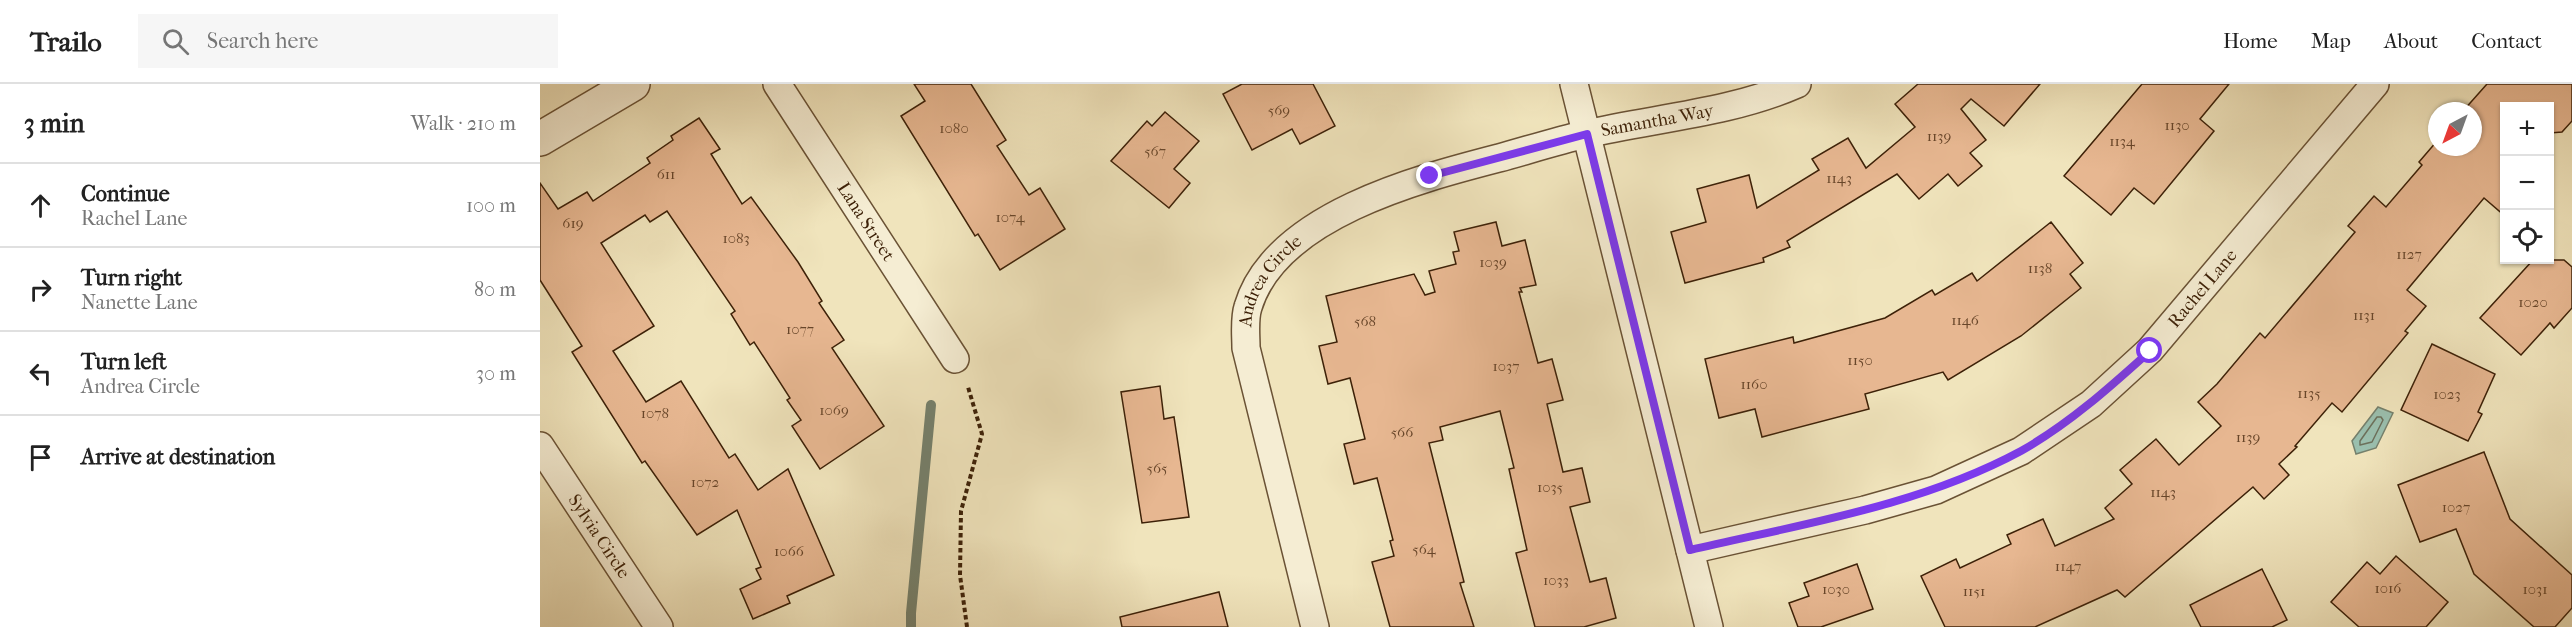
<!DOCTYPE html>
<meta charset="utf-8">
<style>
:root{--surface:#fff;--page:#f6f6f6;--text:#222;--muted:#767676;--line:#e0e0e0}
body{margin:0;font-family:"IM FELL French Canon",serif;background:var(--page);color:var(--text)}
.controls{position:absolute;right:18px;top:18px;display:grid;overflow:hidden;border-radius:0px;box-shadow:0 2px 4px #0004}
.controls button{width:54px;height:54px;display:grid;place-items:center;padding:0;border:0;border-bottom:2px solid var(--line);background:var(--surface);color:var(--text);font:30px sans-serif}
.compass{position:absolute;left:1888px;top:18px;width:54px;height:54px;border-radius:50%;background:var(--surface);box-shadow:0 2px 4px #0004;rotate:221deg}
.stop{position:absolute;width:18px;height:18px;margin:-14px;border:4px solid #7c3aed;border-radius:50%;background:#fff}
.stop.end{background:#7c3aed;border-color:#fff;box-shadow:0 2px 6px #0008}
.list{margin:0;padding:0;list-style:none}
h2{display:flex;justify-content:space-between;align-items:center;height:78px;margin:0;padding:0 24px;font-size:26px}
h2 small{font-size:20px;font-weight:400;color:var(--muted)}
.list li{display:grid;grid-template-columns:39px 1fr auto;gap:18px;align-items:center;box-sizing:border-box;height:84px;padding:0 24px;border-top:2px solid var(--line)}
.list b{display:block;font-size:22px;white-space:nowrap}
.list p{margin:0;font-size:20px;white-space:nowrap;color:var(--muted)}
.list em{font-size:20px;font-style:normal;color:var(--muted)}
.icon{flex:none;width:33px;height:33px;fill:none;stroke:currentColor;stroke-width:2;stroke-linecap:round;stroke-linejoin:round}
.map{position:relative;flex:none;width:2032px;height:543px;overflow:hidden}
header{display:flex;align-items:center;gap:36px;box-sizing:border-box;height:84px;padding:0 30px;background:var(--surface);border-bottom:2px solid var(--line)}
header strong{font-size:28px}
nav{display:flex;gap:33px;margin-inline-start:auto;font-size:21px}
.search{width:420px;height:54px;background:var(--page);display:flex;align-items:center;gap:15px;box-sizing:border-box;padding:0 21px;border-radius:0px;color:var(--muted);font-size:22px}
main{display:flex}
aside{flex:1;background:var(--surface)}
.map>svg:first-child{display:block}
.water{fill:#9abfae;stroke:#75806c;stroke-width:1.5}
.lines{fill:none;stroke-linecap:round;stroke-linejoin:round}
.shore{stroke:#6c705b;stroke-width:1.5}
.stream{stroke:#75806c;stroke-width:10}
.building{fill:#e7b791;stroke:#3d2108;stroke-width:1.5}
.minor-casing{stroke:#6a5235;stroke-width:30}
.tertiary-casing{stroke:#6a5235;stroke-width:36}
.path{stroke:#3d2108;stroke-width:4;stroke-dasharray:4.5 3;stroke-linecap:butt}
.minor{stroke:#f5edd3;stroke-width:27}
.tertiary{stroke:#f5edd3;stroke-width:33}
.route{stroke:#7c3aed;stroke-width:8}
.labels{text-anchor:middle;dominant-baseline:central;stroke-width:5;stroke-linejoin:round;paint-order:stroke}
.number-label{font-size:15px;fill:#68462a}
.street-label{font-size:18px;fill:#3d2108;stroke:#f5edd3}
</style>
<header>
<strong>Trailo</strong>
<div class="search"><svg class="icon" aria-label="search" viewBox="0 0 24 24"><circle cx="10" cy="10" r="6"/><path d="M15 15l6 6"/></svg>Search here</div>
<nav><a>Home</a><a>Map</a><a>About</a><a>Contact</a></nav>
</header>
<main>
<aside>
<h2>3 min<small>Walk · 210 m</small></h2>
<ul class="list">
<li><svg class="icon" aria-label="ahead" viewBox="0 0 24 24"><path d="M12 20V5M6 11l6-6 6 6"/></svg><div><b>Continue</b><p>Rachel Lane</p></div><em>100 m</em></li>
<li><svg class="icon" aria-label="right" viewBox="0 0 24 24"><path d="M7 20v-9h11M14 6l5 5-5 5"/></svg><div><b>Turn right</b><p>Nanette Lane</p></div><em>80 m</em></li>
<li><svg class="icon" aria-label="left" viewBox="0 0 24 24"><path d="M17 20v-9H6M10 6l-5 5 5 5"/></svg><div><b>Turn left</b><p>Andrea Circle</p></div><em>30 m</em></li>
<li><svg class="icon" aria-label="arrive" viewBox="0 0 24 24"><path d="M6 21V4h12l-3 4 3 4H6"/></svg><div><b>Arrive at destination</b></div></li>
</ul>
</aside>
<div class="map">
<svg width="2032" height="543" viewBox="0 0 2032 543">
<rect width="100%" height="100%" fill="#f0e4bc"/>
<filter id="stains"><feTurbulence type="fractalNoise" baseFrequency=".00333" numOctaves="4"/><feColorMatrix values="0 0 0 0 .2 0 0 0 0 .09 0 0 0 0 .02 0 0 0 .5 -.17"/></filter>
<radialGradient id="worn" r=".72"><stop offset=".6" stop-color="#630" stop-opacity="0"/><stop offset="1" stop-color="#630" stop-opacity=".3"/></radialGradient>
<!-- water -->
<polygon class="water" points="1838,323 1853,329 1836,364 1816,370 1812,357"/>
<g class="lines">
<!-- shore -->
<polygon class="shore" points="1837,333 1841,333 1843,336 1832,358 1820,361 1820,357"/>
<!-- stream -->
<polyline class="stream" points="371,543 371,529 391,321"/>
</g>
<!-- building -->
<g class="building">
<polygon points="374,0 431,0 466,56 457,62 489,111 500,104 525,145 460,186 438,150 435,152 361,32 385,17"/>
<polygon points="702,0 773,0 795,42 760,60 752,45 712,66 683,10"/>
<polygon points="1378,0 1500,0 1464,42 1431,15 1421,25 1446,56 1430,69 1442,82 1418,102 1408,90 1379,115 1357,90 1247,157 1250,163 1223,174 1224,178 1145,199 1131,148 1166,138 1157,105 1209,91 1217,124 1279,86 1272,75 1308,54 1326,84 1375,43 1355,20"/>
<polygon points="1602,0 1689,0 1660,35 1674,47 1614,120 1594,104 1571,131 1524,92"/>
<polygon points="1947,0 2032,0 2032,37 2022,48 2010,49 2010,22 1965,22 1965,132 1944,114 1867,206 1886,222 1865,247 1868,249 1802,328 1792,319 1755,362 1757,363 1739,380 1749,391 1724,415 1713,403 1585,513 1577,506 1495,543 1405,543 1381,492 1416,475 1420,484 1471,460 1467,451 1503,435 1515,462 1574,435 1565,424 1592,400 1580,386 1616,355 1639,381 1681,342 1658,318 1677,300 1720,249 1725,254 1815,148 1808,142 1834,112 1846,123 1882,81 1879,78 1897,57 1897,63 1933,63 1933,27 1923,27"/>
<polygon points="625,28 659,57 634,85 650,99 629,124 571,77 607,37 612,42"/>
<polygon points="159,34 180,65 171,70 202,120 211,113 258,178 282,217 279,219 304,256 292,264 344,342 280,385 252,342 261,336 247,316 250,314 214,258 210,261 191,230 195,227 127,127 110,138 105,131 61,159 114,242 73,267 106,318 141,297 189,374 195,370 218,406 248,385 294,491 247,512 250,519 213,535 200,505 221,495 216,485 221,483 197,426 157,451 105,377 102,379 32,268 42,262 0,196 0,99 18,125 47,108 53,117 110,79 107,74 133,56 131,52"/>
<polygon points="956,138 962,162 985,156 996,201 980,204 982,208 979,208 998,279 1012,275 1023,316 1007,320 1023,388 1042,384 1050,418 1030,423 1050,498 1066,494 1076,534 1044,543 995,543 976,469 987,466 969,385 974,384 960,327 900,343 903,356 889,359 924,498 920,499 934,543 850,543 832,478 854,472 850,457 853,456 837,394 814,400 804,360 825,355 810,294 788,300 779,262 797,258 786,212 874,190 885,211 895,208 889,187 916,180 913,168 919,167 914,148"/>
<polygon points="1511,138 1543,179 1530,190 1541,204 1481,252 1408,296 1403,288 1325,310 1329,325 1222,353 1215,325 1179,334 1165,275 1253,253 1254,259 1345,234 1392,206 1395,211 1432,189 1437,197"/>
<polygon points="1993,176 2024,176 2032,183 2032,224 2014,244 2010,239 1981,271 1940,234"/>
<polygon points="1892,260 1955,290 1938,328 1942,330 1928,357 1861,326"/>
<polygon points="620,302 624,335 634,333 649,433 602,439 581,308"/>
<polygon points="1944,368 1970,435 2032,491 2032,524 2015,543 1994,543 1934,490 1916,445 1880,458 1858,401"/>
<polygon points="1856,472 1908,518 1886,543 1819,543 1791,518 1827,478 1840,490"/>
<polygon points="1317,480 1333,525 1281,543 1258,543 1249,519 1269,512 1264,499"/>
<polygon points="1722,485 1747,536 1732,543 1661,543 1650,521"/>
<polygon points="679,508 688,543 582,543 580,533"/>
</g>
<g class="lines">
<!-- minor casing -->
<g class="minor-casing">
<g id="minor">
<path id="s1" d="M237,0L415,275"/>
<polyline points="1034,0 1169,543"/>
<path id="s2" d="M0,362L119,543"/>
<path id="s3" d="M1150,466L1325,426L1396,406L1481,367L1551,320L1610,266L1835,0"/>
<path id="s4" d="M775,543L706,264C706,251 704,235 708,223C735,132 878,95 959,74C988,66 1017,57 1046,50C1116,34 1191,29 1257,0"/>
</g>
</g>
<!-- tertiary casing -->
<g class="tertiary-casing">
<polyline id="tertiary" points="0,55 93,0"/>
</g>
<!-- path -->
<polyline class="path" points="427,543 420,491 421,427 442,350 428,303"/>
<!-- minor -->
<use href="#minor" class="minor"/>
<!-- tertiary -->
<use href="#tertiary" class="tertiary"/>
</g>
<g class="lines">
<!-- route -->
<path class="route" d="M890,92L1047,50L1150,466C1262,440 1379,422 1481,367C1529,340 1570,303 1610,267"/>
</g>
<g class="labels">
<!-- number labels -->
<g class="number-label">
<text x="739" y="26">569</text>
<text x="1637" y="41">1130</text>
<text x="414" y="44">1080</text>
<text x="1399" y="52">1139</text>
<text x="1582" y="57">1134</text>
<text x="615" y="67">567</text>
<text x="126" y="90">611</text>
<text x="1299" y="94">1143</text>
<text x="470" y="133">1074</text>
<text x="33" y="139">619</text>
<text x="196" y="154">1083</text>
<text x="1869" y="170">1127</text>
<text x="953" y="178">1039</text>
<text x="1500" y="184">1138</text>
<text x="1993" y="218">1020</text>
<text x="1824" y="231">1131</text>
<text x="1425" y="236">1146</text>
<text x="825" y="237">568</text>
<text x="260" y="245">1077</text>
<text x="1320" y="276">1150</text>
<text x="966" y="282">1037</text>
<text x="1214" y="300">1160</text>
<text x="1769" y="309">1135</text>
<text x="1907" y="310">1023</text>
<text x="294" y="326">1069</text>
<text x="115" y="329">1078</text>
<text x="862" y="348">566</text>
<text x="1708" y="353">1139</text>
<text x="617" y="384">565</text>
<text x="165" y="398">1072</text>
<text x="1010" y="403">1035</text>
<text x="1623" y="408">1143</text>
<text x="1916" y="423">1027</text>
<text x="884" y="465">564</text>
<text x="249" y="467">1066</text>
<text x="1528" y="482">1147</text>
<text x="1016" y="496">1033</text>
<text x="1848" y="504">1016</text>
<text x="1296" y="505">1030</text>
<text x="1995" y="505">1031</text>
<text x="1434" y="507">1151</text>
</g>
<!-- street labels -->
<g class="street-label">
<text stroke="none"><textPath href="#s4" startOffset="795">Samantha Way</textPath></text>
<text stroke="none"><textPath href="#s1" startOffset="164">Lana Street</textPath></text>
<text stroke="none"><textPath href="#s4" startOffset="362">Andrea Circle</textPath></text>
<text stroke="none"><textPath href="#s3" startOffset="592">Rachel Lane</textPath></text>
<text stroke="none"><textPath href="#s2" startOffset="108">Sylvia Circle</textPath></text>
</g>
</g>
<rect width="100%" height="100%" filter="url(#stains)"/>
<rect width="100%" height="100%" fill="url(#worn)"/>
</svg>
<div class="controls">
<button>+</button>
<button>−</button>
<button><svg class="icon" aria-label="locate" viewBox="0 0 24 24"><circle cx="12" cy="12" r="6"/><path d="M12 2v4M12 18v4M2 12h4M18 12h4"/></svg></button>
</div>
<svg class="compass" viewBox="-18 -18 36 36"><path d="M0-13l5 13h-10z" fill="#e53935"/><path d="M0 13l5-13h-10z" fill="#767676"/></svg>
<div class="stop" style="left:1610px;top:267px"></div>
<div class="stop end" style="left:890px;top:92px"></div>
</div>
</main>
